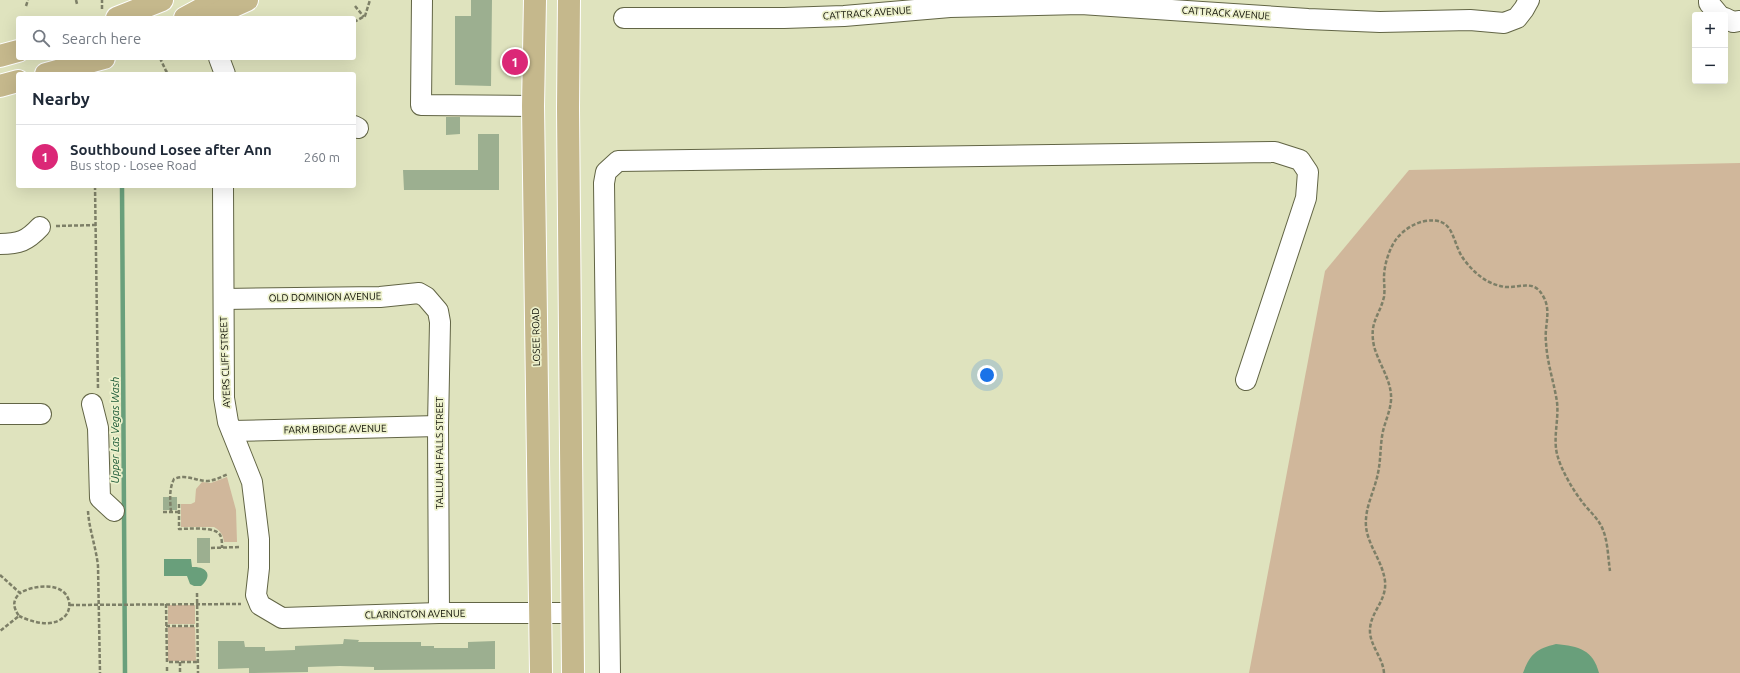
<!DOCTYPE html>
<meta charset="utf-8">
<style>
:root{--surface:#fff;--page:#f2f2f3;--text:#1f2937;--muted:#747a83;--line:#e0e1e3;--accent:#db2777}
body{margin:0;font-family:Ubuntu,sans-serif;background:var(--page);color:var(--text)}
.controls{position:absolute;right:12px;top:12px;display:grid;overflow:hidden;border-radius:4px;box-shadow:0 4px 16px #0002}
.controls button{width:36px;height:36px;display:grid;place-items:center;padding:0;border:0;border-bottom:1px solid var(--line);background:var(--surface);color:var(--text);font:20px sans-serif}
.you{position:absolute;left:987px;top:375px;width:14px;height:14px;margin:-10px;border:3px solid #fff;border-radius:50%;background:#1a73e8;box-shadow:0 0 0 6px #1a73e833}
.badge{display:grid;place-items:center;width:26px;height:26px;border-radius:50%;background:var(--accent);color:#fff;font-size:13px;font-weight:700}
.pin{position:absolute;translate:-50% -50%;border:2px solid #fff;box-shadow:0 1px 4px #0006}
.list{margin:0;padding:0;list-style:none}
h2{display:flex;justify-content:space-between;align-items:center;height:52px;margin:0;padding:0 16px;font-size:17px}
h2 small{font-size:13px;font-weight:400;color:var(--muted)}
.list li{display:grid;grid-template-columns:26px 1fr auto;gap:12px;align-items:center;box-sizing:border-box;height:64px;padding:0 16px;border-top:1px solid var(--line)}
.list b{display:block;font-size:15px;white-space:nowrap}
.list p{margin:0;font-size:13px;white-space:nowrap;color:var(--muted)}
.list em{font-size:13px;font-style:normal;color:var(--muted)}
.icon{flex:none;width:22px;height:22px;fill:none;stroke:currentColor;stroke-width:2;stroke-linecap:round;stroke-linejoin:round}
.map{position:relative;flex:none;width:1740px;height:673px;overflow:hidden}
.search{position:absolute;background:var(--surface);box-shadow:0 4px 16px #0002;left:16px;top:16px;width:340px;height:44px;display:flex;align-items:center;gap:10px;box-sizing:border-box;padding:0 14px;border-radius:4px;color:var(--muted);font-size:15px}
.panel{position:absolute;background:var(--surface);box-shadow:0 4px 16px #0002;left:16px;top:72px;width:340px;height:116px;border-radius:4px}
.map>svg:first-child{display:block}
.green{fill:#d0b79b}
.water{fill:#699f7b}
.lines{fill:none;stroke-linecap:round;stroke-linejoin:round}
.stream{stroke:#699f7b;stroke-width:4.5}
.building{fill:#9caf90}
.minor-casing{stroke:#626545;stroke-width:22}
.major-casing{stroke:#fff;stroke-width:24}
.path{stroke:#7d7f67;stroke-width:2.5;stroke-dasharray:4 2;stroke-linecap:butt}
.minor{stroke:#fff;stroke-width:20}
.major{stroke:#c5b88c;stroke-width:22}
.labels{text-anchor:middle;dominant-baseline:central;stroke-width:3.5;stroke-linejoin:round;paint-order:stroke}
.street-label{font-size:10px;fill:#0c0d03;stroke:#ecf0cb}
.water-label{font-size:11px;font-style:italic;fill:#1c5a37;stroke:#ecf0cb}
</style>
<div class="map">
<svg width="1740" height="673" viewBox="0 0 1740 673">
<rect width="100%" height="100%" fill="#dfe3be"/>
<!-- green -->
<g class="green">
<polygon points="1740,163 1740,673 1249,673 1325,271 1409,170"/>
<path d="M227,477L236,510L237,542H224C223,535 221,531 214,527H181V504H191L195,502L196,489L202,482L211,483Z"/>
<rect x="168" y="605" width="27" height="19"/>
<polygon points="168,627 195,627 196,661 168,661"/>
</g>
<!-- water -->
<g class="water">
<path d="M164,559H191L192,567C206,566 214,575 201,586H194L190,584L187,576H164Z"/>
<path d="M1556,644C1579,646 1593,650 1599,673H1523C1530,654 1536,649 1556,644Z"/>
</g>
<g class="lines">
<!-- stream -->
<polyline class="stream" points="122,186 125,673"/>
</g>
<!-- building -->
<g class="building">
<polygon points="471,0 492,0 491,86 455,85 455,16 471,16"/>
<polygon points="446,117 460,117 460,134 446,135"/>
<polygon points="478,134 499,134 499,190 404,190 403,170 478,170"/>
<rect x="163" y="497" width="14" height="13"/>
<rect x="197" y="538" width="13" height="25"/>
<polygon points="344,639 359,640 358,642 421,642 421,646 434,646 434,648 468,648 468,642 495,641 495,669 374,670 374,667 340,666 308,667 308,672 249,673 249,668 218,669 218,641 244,641 245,647 265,647 265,651 295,650 295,646 343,644"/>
</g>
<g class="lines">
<!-- minor casing -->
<g class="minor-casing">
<g id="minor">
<polyline points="422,0 421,105 533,106"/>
<polyline points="1709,0 1709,3 1719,15"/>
<polyline points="624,18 784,18 844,16 950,7 1081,4 1308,19 1380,22 1470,20 1504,23 1517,18 1524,9 1529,0"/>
<polyline points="1725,18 1733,22 1740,21"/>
<polyline points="219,58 225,74"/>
<polyline points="354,126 358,128"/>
<polyline points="223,186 224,398 228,422 252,482 259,539 259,568 256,595 260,605 282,618 439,613 573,613"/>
<path d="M0,244C19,244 27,241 40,227"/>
<polyline points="224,299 380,297 419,293 426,297 438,311 440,322 438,426 439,613"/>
<polyline points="92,404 98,428 100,498 114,511"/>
<polyline points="0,414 41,414"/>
<polyline points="232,431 438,426"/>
<polyline points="610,673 604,183 606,172 618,161 1275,152 1300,160 1308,172 1306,198 1246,380"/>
</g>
</g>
<!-- major casing -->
<g class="major-casing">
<g id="major">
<polyline points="535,0 533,106 541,673"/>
<polyline points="569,0 568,108 573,673"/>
<polyline points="117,18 162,0"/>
<polyline points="185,18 218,0"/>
<polyline points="207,18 247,0"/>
<polyline points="0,56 18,51"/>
<polyline points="46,74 104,58"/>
<polyline points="0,86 18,81"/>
</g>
</g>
<!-- path -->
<g class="path">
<polyline points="76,0 77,4"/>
<polyline points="26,6 28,0"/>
<polyline points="355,6 364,17"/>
<polyline points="102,9 102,0"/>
<polyline points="354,22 365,16 370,0"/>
<polyline points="160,58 166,71 170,74"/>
<polyline points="95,186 98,389"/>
<polyline points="56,226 96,225"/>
<path d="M179,504V529C188,529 215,526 220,535C222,538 222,543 222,548"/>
<path d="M88,511C89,529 96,547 98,566L100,673"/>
<polyline points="163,512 179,512"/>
<path d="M171,512C170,500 169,489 174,479C186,474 194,480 206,481C214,481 221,477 228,474"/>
<polyline points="211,548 239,547"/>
<path d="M0,575L20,593C12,601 13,607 19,616L0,631"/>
<polyline points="197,593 198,673"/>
<polyline points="166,604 167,662 198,662"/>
<polyline points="70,605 241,604"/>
<path d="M19,616C32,622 54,629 66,615C69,611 70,606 69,601C64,581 33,585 20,593"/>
<polyline points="166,626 198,626"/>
<polyline points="180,662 180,673"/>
<polyline points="167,667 167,673"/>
<path d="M1384,673C1383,657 1369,645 1370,629C1371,611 1387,601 1385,581C1382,558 1364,542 1366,519C1367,503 1375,489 1378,473C1381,459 1380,445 1383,431C1386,419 1392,407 1391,395C1390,378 1378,362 1374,346C1369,322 1379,317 1384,297C1385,290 1384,284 1384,278C1384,265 1389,249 1397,238C1404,230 1414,223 1425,221C1453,217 1451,236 1461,255C1467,265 1477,275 1487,281C1493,284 1499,286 1505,287C1520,288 1534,279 1543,296C1552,311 1544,326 1546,342C1547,363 1554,382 1557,402C1559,419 1553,437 1557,454C1561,470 1573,490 1583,503C1590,512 1599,519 1603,530C1608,542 1608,558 1610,571"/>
</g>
<!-- minor -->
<use href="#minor" class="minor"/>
<!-- major -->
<use href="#major" class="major"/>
</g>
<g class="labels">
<!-- street labels -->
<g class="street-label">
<text transform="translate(867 13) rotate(-4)">CATTRACK AVENUE</text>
<text transform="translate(1226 13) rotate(4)">CATTRACK AVENUE</text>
<text transform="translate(325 297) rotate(-1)">OLD DOMINION AVENUE</text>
<text transform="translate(536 337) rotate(-91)">LOSEE ROAD</text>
<text transform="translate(225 362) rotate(-92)">AYERS CLIFF STREET</text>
<text transform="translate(335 429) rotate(-1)">FARM BRIDGE AVENUE</text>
<text transform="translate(439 453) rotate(-90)">TALLULAH FALLS STREET</text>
<text transform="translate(415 614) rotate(-1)">CLARINGTON AVENUE</text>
</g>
<!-- water labels -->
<g class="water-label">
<text transform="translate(115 430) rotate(-90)">Upper Las Vegas Wash</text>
</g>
</g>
</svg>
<div class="controls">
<button>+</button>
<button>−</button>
</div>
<div class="you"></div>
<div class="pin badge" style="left:515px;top:62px">1</div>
<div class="search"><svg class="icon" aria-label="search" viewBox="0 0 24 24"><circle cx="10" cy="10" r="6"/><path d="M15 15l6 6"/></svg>Search here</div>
<section class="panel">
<h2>Nearby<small></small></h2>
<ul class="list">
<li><span class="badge">1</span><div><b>Southbound Losee after Ann</b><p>Bus stop · Losee Road</p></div><em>260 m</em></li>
</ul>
</section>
</div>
